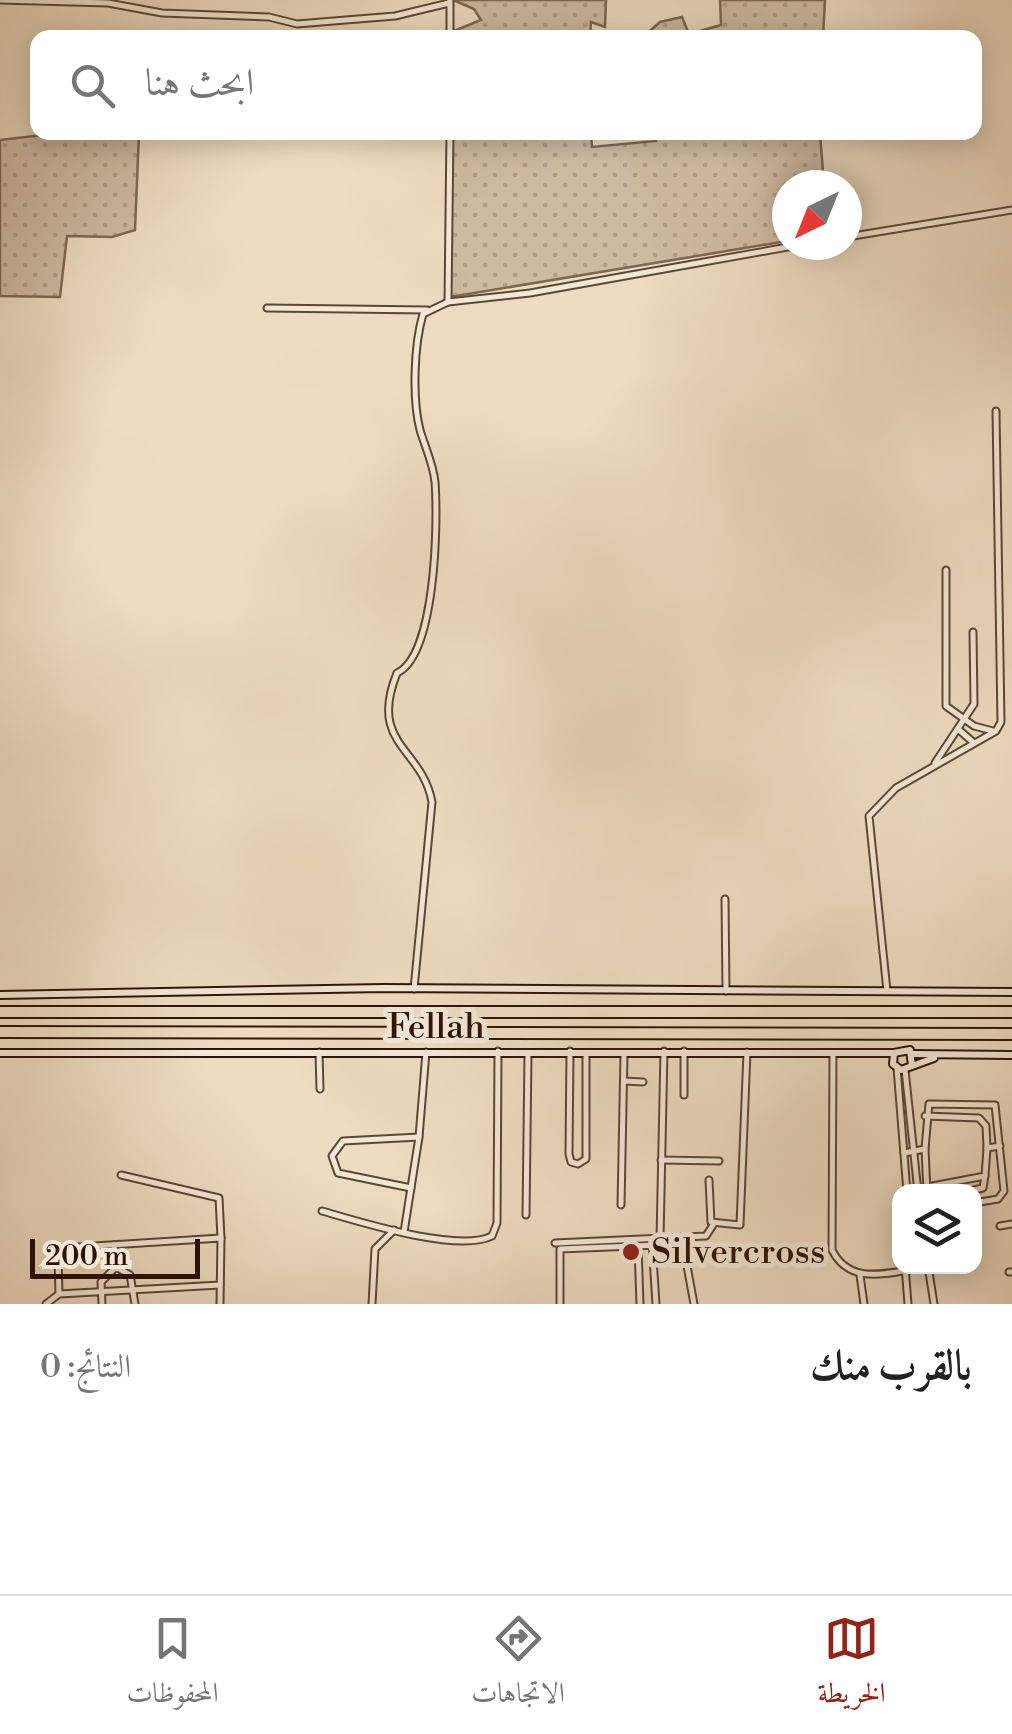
<!DOCTYPE html>
<html lang="ar">
<meta charset="utf-8">
<style>
:root{--surface:#fff;--page:#f2f2f2;--text:#222;--muted:#767676;--line:#e0e0e0;--accent:#8f2418}
body{margin:0;font-family:"Libre Bodoni",Amiri,serif;background:var(--page);color:var(--text);direction:rtl}
.controls{position:absolute;right:30px;bottom:30px;display:grid;overflow:hidden;border-radius:20px;box-shadow:0 5px 25px #0003}
.controls button{width:90px;height:90px;display:grid;place-items:center;padding:0;border:0;border-bottom:2px solid var(--line);background:var(--surface);color:var(--text);font:50px sans-serif}
.compass{position:absolute;left:772px;top:170px;width:90px;height:90px;border-radius:50%;background:var(--surface);box-shadow:0 5px 25px #0003;rotate:223deg}
.scale{position:absolute;left:30px;bottom:25px;width:170px;box-sizing:border-box;padding-left:10px;border:5px solid #2f1406;border-top:0;font-size:28px;line-height:35px;white-space:nowrap;color:#2f1406;-webkit-text-stroke:8px #f3e8d7;paint-order:stroke}
.list{margin:0;padding:0;list-style:none}
h2{display:flex;justify-content:space-between;align-items:center;height:130px;margin:0;padding:0 40px;font-size:42px}
h2 small{font-size:32px;font-weight:400;color:var(--muted)}
.icon{flex:none;width:55px;height:55px;fill:none;stroke:currentColor;stroke-width:2;stroke-linecap:round;stroke-linejoin:round}
.map{position:relative;flex:none;width:1012px;height:1304px;overflow:hidden;direction:ltr}
.search{position:absolute;background:var(--surface);box-shadow:0 5px 25px #0003;left:30px;right:30px;top:30px;height:110px;display:flex;align-items:center;gap:25px;box-sizing:border-box;padding:0 35px;border-radius:20px;color:var(--muted);font-size:38px}
.sheet{height:290px;background:var(--surface)}
nav{display:flex;justify-content:space-around;align-items:center;box-sizing:border-box;height:140px;border-top:2px solid var(--line);background:var(--surface);font-size:28px;color:var(--muted)}
nav a{display:grid;justify-items:center;gap:5px}
nav .on{color:var(--accent)}
.map>svg:first-child{display:block}
.grass{fill:url(#grass-dots);stroke:#7e6754;stroke-width:2.5}
.lines{fill:none;stroke-linecap:round;stroke-linejoin:round}
.street-casing{stroke:#5e4635;stroke-width:9}
.secondary-casing{stroke:#2f1406;stroke-width:10}
.highway-casing{stroke:#2f1406;stroke-width:14}
.street{stroke:#f3e8d7;stroke-width:5}
.secondary{stroke:#f3e8d7;stroke-width:6}
.highway{stroke:#eddcc2;stroke-width:10}
.poi-dot{fill:#8f2418;stroke:#f3e8d7;stroke-width:4}
.labels{text-anchor:middle;dominant-baseline:central;stroke-width:10;stroke-linejoin:round;paint-order:stroke}
.street-label{font-size:35px;fill:#2f1406;stroke:#f3e8d7}
.poi-label{font-size:35px;fill:#2f1406;stroke:#f3e8d7;text-anchor:start}
</style>
<div class="map">
<svg width="1012" height="1304" viewBox="0 0 1012 1304">
<defs>
<pattern id="grass-dots" width="8" height="8" patternUnits="userSpaceOnUse" patternTransform="scale(2.5)"><rect width="8" height="8" fill="#cdbaa2"/><path d="M2 2h.1M6 6h.1" fill="none" stroke="#b09f8a" stroke-width="1.8" stroke-linecap="round"/></pattern>
</defs>
<rect width="100%" height="100%" fill="#eddcc2"/>
<filter id="stains"><feTurbulence type="fractalNoise" baseFrequency=".002" numOctaves="4"/><feColorMatrix values="0 0 0 0 .2 0 0 0 0 .09 0 0 0 0 .02 0 0 0 .5 -.17"/></filter>
<radialGradient id="worn" r=".72"><stop offset=".6" stop-color="#630" stop-opacity="0"/><stop offset="1" stop-color="#630" stop-opacity=".3"/></radialGradient>
<!-- grass -->
<g class="grass">
<polygon points="453,0 606,0 605,27 591,22 590,37 453,37 454,31 481,20 474,9"/>
<polygon points="720,0 825,0 823,37 643,37 660,22 682,17 689,34 721,25"/>
<polygon points="68,132 139,133 135,230 112,237 67,236 60,297 0,296 0,140"/>
<polygon points="452,133 591,133 592,147 656,141 655,133 820,133 824,185 787,185 787,241 450,297"/>
</g>
<g class="lines">
<!-- street casing -->
<g class="street-casing">
<g id="street">
<polyline points="0,0 108,3 162,13 269,17 297,24 395,16 449,3"/>
<polyline points="450,0 450,38"/>
<polyline points="847,237 1012,210"/>
<polyline points="448,302 450,132"/>
<polyline points="267,308 427,310"/>
<polyline points="946,570 946,706 974,726 993,731"/>
<polyline points="958,729 974,743"/>
<polyline points="935,763 974,704 973,632"/>
<polyline points="725,899 726,991"/>
<path d="M414,989L432,802C422,747 368,745 397,673C436,655 438,522 435,482C433,463 425,447 420,430C412,398 414,345 423,314L448,302L530,293L799,245"/>
<polyline points="887,991 869,816 896,788 996,731 1001,722 996,411"/>
<polyline points="570,1051 569,1154 571,1162 578,1164 586,1159 586,1054"/>
<polyline points="319,1052 320,1089"/>
<path d="M833,1053L832,1250C851,1288 892,1271 928,1267"/>
<polyline points="897,1068 907,1192"/>
<polyline points="905,1070 918,1192"/>
<polyline points="624,1081 643,1082"/>
<polyline points="684,1095 684,1051"/>
<polyline points="925,1116 979,1118 986,1126 987,1148"/>
<polyline points="925,1149 927,1192"/>
<polyline points="904,1153 925,1149 929,1104 995,1105 1004,1191 998,1199 974,1203"/>
<polyline points="661,1160 719,1161"/>
<polyline points="121,1175 219,1198 221,1238"/>
<polyline points="709,1180 711,1222 740,1225 747,1052"/>
<polyline points="927,1187 985,1176 987,1148 1000,1146"/>
<polyline points="411,1188 338,1173 332,1156 343,1141 419,1137"/>
<polyline points="969,1191 983,1188 985,1176"/>
<polyline points="621,1205 624,1054"/>
<path d="M322,1211C360,1222 458,1253 492,1236L497,1223L498,1051"/>
<polyline points="526,1215 528,1054"/>
<polyline points="1000,1226 1012,1224"/>
<polyline points="404,1232 419,1137 426,1052"/>
<polyline points="660,1239 664,1051"/>
<polyline points="652,1242 656,1304"/>
<polyline points="555,1243 706,1236 713,1225"/>
<polyline points="114,1245 116,1267"/>
<polyline points="638,1247 640,1304"/>
<polyline points="905,1266 908,1304"/>
<polyline points="928,1266 934,1304"/>
<polyline points="1009,1272 1012,1272"/>
<polyline points="860,1275 864,1304"/>
<polyline points="59,1294 58,1255 62,1248 221,1238 220,1304"/>
<polyline points="46,1304 59,1294 220,1285"/>
<polyline points="102,1304 101,1282 116,1267 130,1275 135,1304"/>
<polyline points="372,1304 375,1249 394,1230"/>
<polyline points="560,1304 560,1249 683,1244 694,1304"/>
</g>
</g>
<!-- secondary casing -->
<g class="secondary-casing">
<g id="secondary">
<polyline points="0,995 383,988 1012,992"/>
<polyline points="0,1053 894,1053"/>
<polyline points="913,1054 1012,1055"/>
<polyline points="912,1066 910,1050 894,1053 893,1064 901,1070 934,1058"/>
</g>
</g>
<!-- highway casing -->
<g class="highway-casing">
<g id="highway">
<polyline points="0,1012 1012,1012"/>
<polyline points="0,1032 1012,1034"/>
</g>
</g>
<!-- street -->
<use href="#street" class="street"/>
<!-- secondary -->
<use href="#secondary" class="secondary"/>
<!-- highway -->
<use href="#highway" class="highway"/>
</g>
<!-- markers -->
<circle class="poi-dot" cx="631" cy="1252" r="10"/>
<g class="labels">
<!-- street labels -->
<g class="street-label">
<text x="436" y="1027">Fellah</text>
</g>
<!-- poi labels -->
<g class="poi-label">
<text x="651" y="1252">Silvercross</text>
</g>
</g>
<rect width="100%" height="100%" filter="url(#stains)"/>
<rect width="100%" height="100%" fill="url(#worn)"/>
</svg>
<div class="controls">
<button><svg class="icon" aria-label="layers" viewBox="0 0 24 24"><path d="M12 4l9 5-9 5-9-5zM3 14l9 5 9-5"/></svg></button>
</div>
<svg class="compass" viewBox="-18 -18 36 36"><path d="M0-13l5 13h-10z" fill="#e53935"/><path d="M0 13l5-13h-10z" fill="#767676"/></svg>
<div class="scale">200 m</div>
<div class="search"><svg class="icon" aria-label="search" viewBox="0 0 24 24"><circle cx="10" cy="10" r="6"/><path d="M15 15l6 6"/></svg>ابحث هنا</div>
</div>
<section class="sheet">
<h2>بالقرب منك<small>النتائج: 0</small></h2>
<ul class="list">
</ul>
</section>
<nav>
<a class="on"><svg class="icon" aria-label="map" viewBox="0 0 24 24"><path d="M3 6l6-2 6 2 6-2v14l-6 2-6-2-6 2zM9 4v14M15 6v14"/></svg>الخريطة</a>
<a><svg class="icon" aria-label="directions" viewBox="0 0 24 24"><path d="M12 3l9 9-9 9-9-9zM9 14v-3h6M13 9l2 2-2 2"/></svg>الاتجاهات</a>
<a><svg class="icon" aria-label="saved" viewBox="0 0 24 24"><path d="M7 4h10v16l-5-4-5 4z"/></svg>المحفوظات</a>
</nav>
